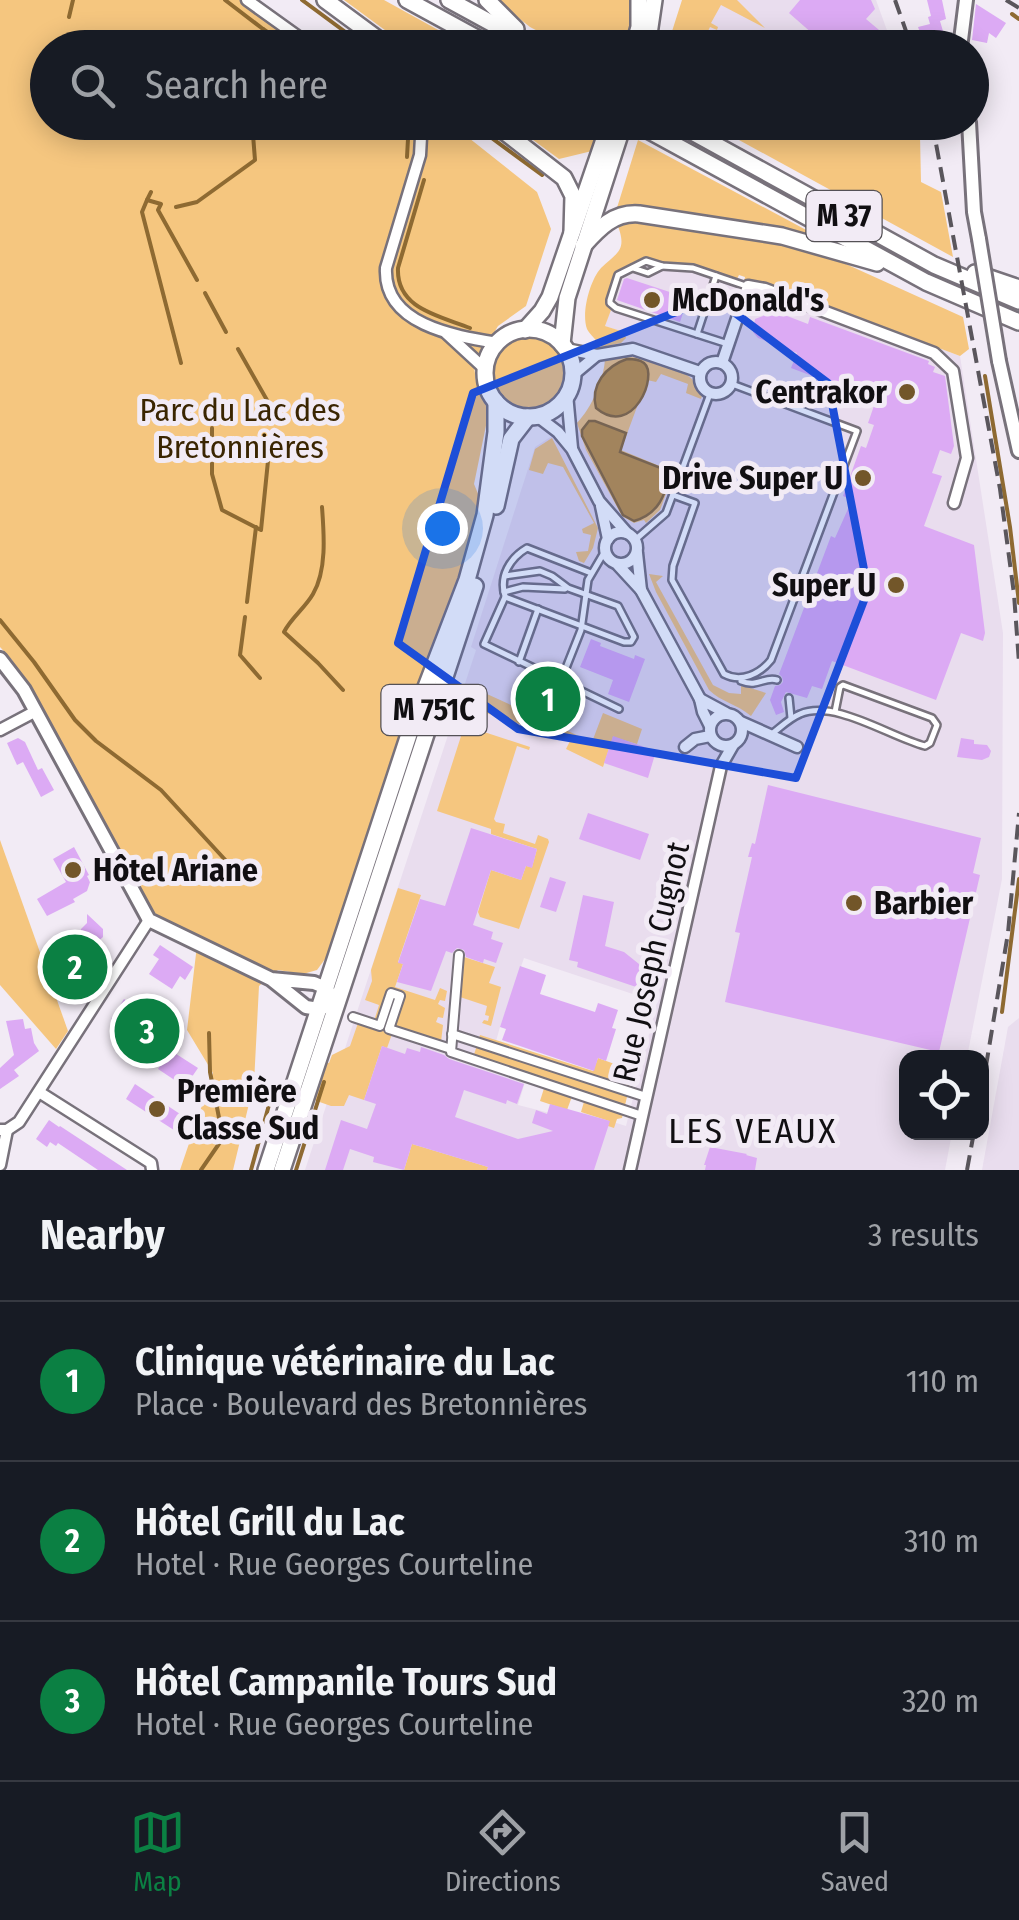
<!DOCTYPE html>
<meta charset="utf-8">
<style>
:root{--surface:#171b24;--page:#20242c;--text:#f1f3f6;--muted:#9ea1a6;--line:#363941;--accent:#0b8043}
body{margin:0;font-family:"Fira Sans Condensed",sans-serif;background:var(--page);color:var(--text)}
.controls{position:absolute;right:30px;bottom:30px;display:grid;overflow:hidden;border-radius:20px;box-shadow:0 5px 25px #0003}
.controls button{width:90px;height:90px;display:grid;place-items:center;padding:0;border:0;border-bottom:2px solid var(--line);background:var(--surface);color:var(--text);font:50px sans-serif}
.you{position:absolute;left:442px;top:528px;width:35px;height:35px;margin:-25px;border:8px solid #fff;border-radius:50%;background:#1a73e8;box-shadow:0 0 0 15px #1a73e833}
.badge{display:grid;place-items:center;width:65px;height:65px;border-radius:50%;background:var(--accent);color:#fff;font-size:32px;font-weight:700}
.pin{position:absolute;translate:-50% -50%;border:5px solid #fff;box-shadow:0 2px 10px #0006}
.list{margin:0;padding:0;list-style:none}
h2{display:flex;justify-content:space-between;align-items:center;height:130px;margin:0;padding:0 40px;font-size:42px}
h2 small{font-size:32px;font-weight:400;color:var(--muted)}
.list li{display:grid;grid-template-columns:65px 1fr auto;gap:30px;align-items:center;box-sizing:border-box;height:160px;padding:0 40px;border-top:2px solid var(--line)}
.list b{display:block;font-size:38px;white-space:nowrap}
.list p{margin:0;font-size:32px;white-space:nowrap;color:var(--muted)}
.list em{font-size:32px;font-style:normal;color:var(--muted)}
.icon{flex:none;width:55px;height:55px;fill:none;stroke:currentColor;stroke-width:2;stroke-linecap:round;stroke-linejoin:round}
.map{position:relative;flex:none;width:1019px;height:1170px;overflow:hidden}
.search{position:absolute;background:var(--surface);box-shadow:0 5px 25px #0003;left:30px;right:30px;top:30px;height:110px;display:flex;align-items:center;gap:25px;box-sizing:border-box;padding:0 35px;border-radius:55px;color:var(--muted);font-size:38px}
.sheet{height:610px;background:var(--surface)}
nav{display:flex;justify-content:space-around;align-items:center;box-sizing:border-box;height:140px;border-top:2px solid var(--line);background:var(--surface);font-size:28px;color:var(--muted)}
nav a{display:grid;justify-items:center;gap:5px}
nav .on{color:var(--accent)}
.map>svg:first-child{display:block}
.built{fill:#e9ddee;fill-rule:evenodd}
.green{fill:#f5c67f}
.water{fill:#c3913f;stroke:#8e6a32;stroke-width:2.5}
.lines{fill:none;stroke-linecap:round;stroke-linejoin:round}
.stream{stroke:#8e6a32;stroke-width:4}
.building{fill:#dcaaf4}
.service-casing{stroke:#78727b;stroke-width:10}
.pedestrian-casing{stroke:#78727b;stroke-width:12}
.minor-casing{stroke:#78727b;stroke-width:15}
.tertiary-casing{stroke:#78727b;stroke-width:18}
.primary-casing{stroke:#78727b;stroke-width:20}
.trunk-casing{stroke:#78727b;stroke-width:20}
.service{stroke:#fff;stroke-width:5}
.pedestrian{stroke:#fff;stroke-width:8}
.minor{stroke:#fff;stroke-width:10}
.tertiary{stroke:#fff;stroke-width:12}
.primary{stroke:#fff;stroke-width:15}
.trunk{stroke:#fff;stroke-width:15}
.rail{stroke:#5a565c;stroke-width:4;stroke-dasharray:15 8;stroke-linecap:butt}
.tertiary-bridge-casing{stroke:#78727b;stroke-width:18;stroke-linecap:butt}
.tertiary-bridge{stroke:#fff;stroke-width:12}
.marked{fill:#1d4ed8;fill-opacity:0.2;stroke:#1d4ed8;stroke-width:8;stroke-linejoin:round}
.poi-dot{fill:#725629;stroke:#f2ebf5;stroke-width:4}
.labels{text-anchor:middle;dominant-baseline:central;stroke-width:10;stroke-linejoin:round;paint-order:stroke}
.shield{fill:#f2ebf5;stroke:#545156;stroke-width:2.5}
.shield-label{font-size:30px;font-weight:bold;fill:#110f12}
.poi-label{font-size:32px;font-weight:bold;fill:#110f12;stroke:#f2ebf5;text-anchor:start}
.park-label{font-size:32px;fill:#3a2501;stroke:#f2ebf5}
.street-label{font-size:32px;fill:#110f12;stroke:#f2ebf5}
.neighbourhood-label{font-size:35px;letter-spacing:2.5px;fill:#110f12;stroke:#f2ebf5}
</style>
<div class="map">
<svg width="1019" height="1170" viewBox="0 0 1019 1170">
<rect width="100%" height="100%" fill="#f2ebf5"/>
<!-- built -->
<g class="built">
<polygon points="695,0 876,0 893,47 677,48"/>
<path d="M645,258L661,262L697,266L744,282L766,283L960,356L1003,633L1002,879L967,1057L906,1058V1132L952,1133L945,1170H305L476,650L471,647L535,447L558,432L570,447L568,426L577,423L584,415L592,402L605,366L601,347L621,343L623,332L605,326L610,310L607,306L606,300L615,273ZM524,958L657,1002L626,1126L584,1113L581,1121L518,1105L526,1079L489,1066L500,1027Z"/>
<polygon points="1019,1018 1019,1170 982,1170 1008,1027"/>
</g>
<!-- green -->
<g class="green">
<polygon points="0,0 247,0 314,47 48,48 48,122 414,122 418,127 424,123 450,123 537,192 551,229 526,306 498,326 474,366 476,382 489,411 474,484 481,501 472,551 331,951 317,970 303,974 278,970 259,986 254,1083 233,1170 180,1170 213,1073 187,1030 198,937 161,920 146,903 12,660 0,647"/>
<polygon points="344,0 384,0 469,47 408,47"/>
<polygon points="496,0 635,0 629,47 568,47 530,27"/>
<polygon points="682,0 737,0 765,28 721,5 711,23 718,27 717,30 710,27 703,41 710,46 709,47 667,47"/>
<polygon points="787,122 796,127 798,123 811,123 822,128 825,123 901,123 920,136 921,182 941,192 953,257 708,123"/>
<polygon points="510,123 602,123 592,151 559,159"/>
<polygon points="638,140 823,239 761,224 634,206 616,211"/>
<path d="M625,217L772,240L826,255L963,317L969,349L960,356L766,283L744,282L745,277L739,275L737,279L697,266L661,262L645,258L615,273L606,300L607,306L611,310L605,326L624,332L626,338L621,343L601,347C598,341 590,335 587,329C581,313 590,280 601,268C619,251 628,250 616,221Z"/>
<circle cx="528" cy="373" r="36"/>
<path d="M622,356L642,358L687,375L692,379L702,396L701,399L686,393L688,384L661,374L656,382L647,380L621,450L674,472L660,510L646,523L644,520L634,523L622,516L586,450L577,423C592,407 603,382 605,360Z"/>
<polygon points="552,438 598,528 593,548 584,563 579,561 576,552 588,551 591,535 583,533 582,529 594,523 563,467 548,463 543,474 529,470 535,449"/>
<path d="M649,574L663,576L656,582L713,685L729,693L741,694V685L766,693L751,716C737,704 721,702 709,690L656,592Z"/>
<polygon points="465,684 592,742 603,713 642,729 637,744 613,737 603,767 566,749 570,741 459,704"/>
<polygon points="472,728 530,747 529,750 517,746 494,819 496,822 505,824 503,833 535,844 538,835 548,839 549,842 519,929 480,917 478,912 491,870 521,880 526,866 532,867 537,849 491,834 491,829 437,811 462,733 466,729"/>
<polygon points="0,840 68,1031 56,1049 0,985"/>
<polygon points="398,888 421,895 398,962 403,964 395,987 435,1000 440,988 447,991 445,1001 440,1000 438,1004 445,1008 443,1018 438,1017 436,1022 443,1025 441,1042 391,1026 402,995 390,991 379,1023 374,1021 379,1005 365,1000 372,981 371,970"/>
<polygon points="464,957 495,967 489,983 501,987 491,1026 482,1023 484,1020 488,1021 489,1016 485,1015 487,1006 460,997"/>
<polygon points="358,1023 392,1034 387,1048 382,1046 364,1100 349,1095 344,1106 331,1106 314,1100 319,1084 315,1082 322,1061 329,1063 332,1055 350,1046"/>
<polygon points="480,1035 593,1071 598,1058 620,1066 623,1059 635,1063 622,1118 617,1119 614,1128 608,1126 609,1121 581,1112 586,1095 574,1091 567,1110 540,1101 546,1082 473,1058"/>
<polygon points="412,1144 488,1167 487,1170 404,1170"/>
</g>
<!-- water -->
<g class="water">
<path d="M627,359C633,359 639,359 644,363C659,375 633,439 596,408C590,385 606,366 627,359Z"/>
<path d="M589,421H595L626,433L620,452L671,472C665,495 659,514 634,521L623,515L582,436V430Z"/>
</g>
<g class="lines">
<!-- stream -->
<g class="stream">
<polyline points="225,0 263,29 257,48"/>
<polyline points="302,0 367,48"/>
<polyline points="1012,14 1019,19"/>
<polyline points="69,17 73,0"/>
<polyline points="263,29 290,48"/>
<polyline points="398,122 408,139 407,157"/>
<polyline points="470,122 542,175"/>
<path d="M424,180L398,268C396,309 440,316 470,328"/>
<polyline points="151,192 147,200 161,204 158,210 197,280"/>
<polyline points="147,200 142,212 181,363"/>
<polyline points="176,207 197,202 255,160 252,122"/>
<polyline points="205,293 226,332"/>
<polyline points="238,349 280,423"/>
<polyline points="985,376 1010,527 1019,603"/>
<polyline points="212,428 212,474 222,510 261,530 268,461"/>
<path d="M322,507C324,534 327,570 313,594C305,608 291,618 284,632L318,663L343,690"/>
<polyline points="247,602 256,527"/>
<polyline points="245,617 240,655 260,678"/>
<polyline points="0,620 34,662 75,720 96,741 161,790 229,864"/>
<polyline points="1002,1012 1019,879"/>
<polyline points="201,1170 223,1138 210,1072 209,1033"/>
<polyline points="251,1170 272,1094"/>
<polyline points="296,1170 324,1082"/>
</g>
</g>
<!-- building -->
<g class="building">
<polygon points="800,0 871,0 875,9 866,19 879,30 888,48 829,48 789,13"/>
<polygon points="927,0 942,0 946,19 940,21 945,38 942,39 944,48 930,48 927,37 922,38 918,27 930,24 928,17 931,16"/>
<polygon points="976,4 1006,23 996,38 989,33 987,43 972,40"/>
<polygon points="627,278 688,298 680,322 617,300 624,279"/>
<polygon points="766,308 808,324 810,317 929,361 928,364 935,367 933,372 945,376 954,446 951,454 940,450 932,473 942,476 924,526 974,545 985,633 983,641 961,633 936,700 832,661 822,689 812,686 807,698 786,692 781,702 784,712 776,715 770,700 775,686 780,685 783,682 782,677 779,674 784,661 831,536 835,538 852,500 843,496 861,446 866,448 874,425 868,423 876,400 791,368 797,353 758,338 753,332 755,319 763,316"/>
<polygon points="591,639 601,643 600,646 634,659 635,655 645,659 629,702 608,694 613,680 580,667"/>
<polygon points="530,677 576,700 565,721 520,698"/>
<polygon points="613,736 656,751 648,778 604,763"/>
<polygon points="18,738 25,742 38,770 42,768 54,790 41,797 23,762 17,765 7,743"/>
<polygon points="961,738 974,740 974,744 987,745 991,751 989,757 982,760 957,757"/>
<polygon points="768,785 981,838 973,873 980,875 939,1052 725,1002 740,933 735,932 752,857 748,857 752,843 755,844"/>
<polygon points="588,813 649,834 640,860 579,839"/>
<polygon points="471,828 537,849 532,868 526,866 521,880 491,870 473,925 493,932 491,939 503,943 496,963 484,959 483,963 466,957 464,950 457,948 452,953 446,951 431,991 397,982 403,964 398,963 420,899 445,906"/>
<polygon points="74,847 89,875 87,876 90,882 87,891 73,899 75,902 47,916 37,899 66,882 53,859"/>
<polygon points="550,877 566,882 556,912 540,907"/>
<polygon points="583,895 614,902 605,946 624,952 639,964 646,979 642,989 577,967 578,962 569,960"/>
<polygon points="87,914 103,929 103,937 96,943 92,944 87,953 94,973 84,976 86,982 73,987 57,943 80,935 81,929 87,923"/>
<polygon points="160,945 193,967 185,980 180,976 172,989 149,974 159,959 153,955"/>
<polygon points="520,966 546,975 540,994 595,1012 598,1003 618,1010 612,1028 616,1029 606,1061 598,1058 594,1071 502,1040 506,1029 500,1027"/>
<polygon points="124,999 155,1020 153,1023 177,1039 170,1050 198,1068 185,1087 158,1069 164,1059 139,1043 141,1040 111,1019"/>
<polygon points="23,1019 25,1029 31,1028 34,1043 39,1051 14,1070 19,1076 0,1089 0,1068 14,1055 6,1021"/>
<polygon points="382,1046 405,1054 407,1048 420,1052 421,1047 444,1055 449,1059 524,1084 517,1104 507,1100 506,1104 464,1090 455,1117 518,1139 553,1131 532,1123 536,1110 547,1114 550,1104 610,1121 594,1170 487,1170 488,1167 412,1144 404,1170 373,1162 374,1157 350,1149 343,1170 325,1170 341,1120 367,1129 376,1104 364,1100"/>
<polygon points="135,1084 189,1120 180,1134 126,1099"/>
<polygon points="49,1120 59,1127 60,1126 127,1170 98,1170 58,1143 56,1146 50,1142 47,1147 36,1139"/>
<polygon points="710,1147 747,1154 746,1155 757,1158 755,1170 705,1170 706,1165 704,1165"/>
</g>
<g class="lines">
<!-- service casing -->
<g class="service-casing">
<g id="service">
<polyline points="633,268 648,273 662,266"/>
<polyline points="697,334 716,276"/>
<polyline points="728,344 616,308 610,303 610,300 618,275 646,261 662,266 693,268 746,286"/>
<path d="M673,495L695,503L673,566L672,580L724,674C741,683 760,674 771,660L857,431L732,384"/>
<polyline points="635,540 666,513 710,394"/>
<polyline points="505,576 540,571 552,576 568,588 618,606 634,637 631,642 624,642 505,597 484,644 619,709"/>
<polyline points="504,592 523,587 565,589"/>
<path d="M505,596C499,576 510,558 527,548L591,573"/>
<polyline points="519,662 538,609"/>
<path d="M741,681C758,688 764,676 777,680"/>
<polyline points="560,683 581,630 588,580 605,551"/>
<polyline points="789,698 791,718"/>
<path d="M773,733C782,726 790,718 800,714C835,699 890,737 925,746L930,743L937,725L932,718L843,685L840,687L835,712"/>
</g>
</g>
<!-- pedestrian casing -->
<g class="pedestrian-casing">
<g id="pedestrian">
<polyline points="459,955 451,1052 642,1116"/>
<polyline points="353,1017 380,1026 391,993 400,996 389,1029 451,1049"/>
<polyline points="452,1034 646,1097"/>
</g>
</g>
<!-- minor casing -->
<g class="minor-casing">
<g id="minor">
<polyline points="247,0 314,48"/>
<path d="M414,122L421,137L420,155L386,268C383,325 455,336 498,343"/>
<polyline points="446,333 485,369"/>
<polyline points="566,349 597,355 633,349 700,372"/>
<circle cx="716" cy="378" r="16"/>
<polyline points="722,363 748,286 765,289 934,353 953,371 967,458 954,503"/>
<polyline points="573,375 597,355"/>
<polyline points="567,394 572,448"/>
<polyline points="537,416 558,432 572,449 599,501 627,533"/>
<polyline points="601,506 608,539"/>
<circle cx="621" cy="548" r="16"/>
<polyline points="618,565 641,590 637,553"/>
<polyline points="641,590 700,699"/>
<circle cx="726" cy="730" r="16"/>
<polyline points="741,722 797,747"/>
<polyline points="710,726 703,712 700,699 726,713"/>
<polyline points="0,730 36,711"/>
<polyline points="685,747 695,739 710,736"/>
<polyline points="39,1092 151,1163 152,1170"/>
<polyline points="0,1130 7,1130 19,1122 149,920"/>
<polyline points="0,1165 7,1130"/>
<polyline points="630,1170 721,766 733,745"/>
</g>
</g>
<!-- tertiary casing -->
<g class="tertiary-casing">
<g id="tertiary">
<polyline points="960,48 966,0"/>
<polyline points="969,122 974,212 979,239"/>
<polyline points="999,361 1019,451"/>
<polyline points="0,659 24,690 149,920 271,979 306,1007 319,1009 336,1003 326,988 314,983 271,979"/>
</g>
</g>
<!-- primary casing -->
<g class="primary-casing">
<g id="primary">
<polyline points="633,48 639,27 639,0"/>
<polyline points="647,48 654,0"/>
<circle cx="529" cy="373" r="44"/>
<polyline points="525,330 542,311 550,297 610,122"/>
<polyline points="562,344 567,298 624,122"/>
<polyline points="496,506 511,439 528,417"/>
<polyline points="266,1170 416,713 467,580 485,515 496,432 496,402"/>
<polyline points="282,1170 475,586"/>
</g>
</g>
<!-- trunk casing -->
<g class="trunk-casing">
<g id="trunk">
<polyline points="325,0 390,48"/>
<polyline points="407,0 495,48"/>
<polyline points="449,0 537,48"/>
<polyline points="487,0 516,29"/>
<polyline points="492,122 564,178 573,196 572,232"/>
<polyline points="633,122 926,282 1019,322"/>
<polyline points="674,122 934,265 1019,301"/>
<path d="M583,246C599,228 614,212 639,214L782,236L877,263"/>
<polyline points="975,273 1019,288"/>
</g>
</g>
<!-- service -->
<use href="#service" class="service"/>
<!-- pedestrian -->
<use href="#pedestrian" class="pedestrian"/>
<!-- minor -->
<use href="#minor" class="minor"/>
<!-- tertiary -->
<use href="#tertiary" class="tertiary"/>
<!-- primary -->
<use href="#primary" class="primary"/>
<!-- trunk -->
<use href="#trunk" class="trunk"/>
<!-- rail -->
<g class="rail">
<polyline points="895,0 912,48"/>
<polyline points="1006,0 1019,8"/>
<polyline points="932,122 1000,489 1014,594 1019,663"/>
<polyline points="982,1090 1008,933 1019,813"/>
<polyline points="967,1170 974,1132"/>
</g>
<!-- tertiary-bridge casing -->
<g class="tertiary-bridge-casing">
<polyline id="tertiary-bridge" points="979,239 999,361"/>
</g>
<!-- tertiary-bridge -->
<use href="#tertiary-bridge" class="tertiary-bridge"/>
</g>
<!-- marked area -->
<path class="marked" d="M714,297L828,383L868,590L796,778L518,729L398,643L473,393Z"/>
<!-- markers -->
<g class="poi-dot">
<circle cx="652" cy="300" r="10"/>
<circle cx="907" cy="392" r="10"/>
<circle cx="863" cy="478" r="10"/>
<circle cx="896" cy="585" r="10"/>
<circle cx="73" cy="870" r="10"/>
<circle cx="854" cy="903" r="10"/>
<circle cx="157" cy="1109" r="10"/>
</g>
<g class="labels">
<!-- shield labels -->
<g class="shield">
<rect x="806.5" y="191" width="75" height="50" rx="8"/>
<rect x="381.5" y="685" width="105" height="50" rx="8"/>
</g>
<g class="shield-label">
<text x="844" y="216">M 37</text>
<text x="434" y="710">M 751C</text>
</g>
<!-- poi labels -->
<g class="poi-label">
<text x="672" y="300">McDonald's</text>
<text x="887" y="392" text-anchor="end">Centrakor</text>
<text x="843" y="478" text-anchor="end">Drive Super U</text>
<text x="876" y="585" text-anchor="end">Super U</text>
<text x="93" y="870">Hôtel Ariane</text>
<text x="874" y="903">Barbier</text>
<text x="177" y="1091">Première<tspan x="177" dy="37">Classe Sud</tspan></text>
</g>
<!-- park labels -->
<g class="park-label">
<text x="240" y="410">Parc du Lac des<tspan x="240" dy="37">Bretonnières</tspan></text>
</g>
<!-- street labels -->
<g class="street-label">
<text transform="translate(651 962) rotate(-77)">Rue Joseph Cugnot</text>
</g>
<!-- neighbourhood labels -->
<g class="neighbourhood-label">
<text x="753" y="1131">LES VEAUX</text>
</g>
</g>
</svg>
<div class="controls">
<button><svg class="icon" aria-label="locate" viewBox="0 0 24 24"><circle cx="12" cy="12" r="6"/><path d="M12 2v4M12 18v4M2 12h4M18 12h4"/></svg></button>
</div>
<div class="you"></div>
<div class="pin badge" style="left:548px;top:699px">1</div>
<div class="pin badge" style="left:75px;top:967px">2</div>
<div class="pin badge" style="left:147px;top:1031px">3</div>
<div class="search"><svg class="icon" aria-label="search" viewBox="0 0 24 24"><circle cx="10" cy="10" r="6"/><path d="M15 15l6 6"/></svg>Search here</div>
</div>
<section class="sheet">
<h2>Nearby<small>3 results</small></h2>
<ul class="list">
<li><span class="badge">1</span><div><b>Clinique vétérinaire du Lac</b><p>Place · Boulevard des Bretonnières</p></div><em>110 m</em></li>
<li><span class="badge">2</span><div><b>Hôtel Grill du Lac</b><p>Hotel · Rue Georges Courteline</p></div><em>310 m</em></li>
<li><span class="badge">3</span><div><b>Hôtel Campanile Tours Sud</b><p>Hotel · Rue Georges Courteline</p></div><em>320 m</em></li>
</ul>
</section>
<nav>
<a class="on"><svg class="icon" aria-label="map" viewBox="0 0 24 24"><path d="M3 6l6-2 6 2 6-2v14l-6 2-6-2-6 2zM9 4v14M15 6v14"/></svg>Map</a>
<a><svg class="icon" aria-label="directions" viewBox="0 0 24 24"><path d="M12 3l9 9-9 9-9-9zM9 14v-3h6M13 9l2 2-2 2"/></svg>Directions</a>
<a><svg class="icon" aria-label="saved" viewBox="0 0 24 24"><path d="M7 4h10v16l-5-4-5 4z"/></svg>Saved</a>
</nav>
